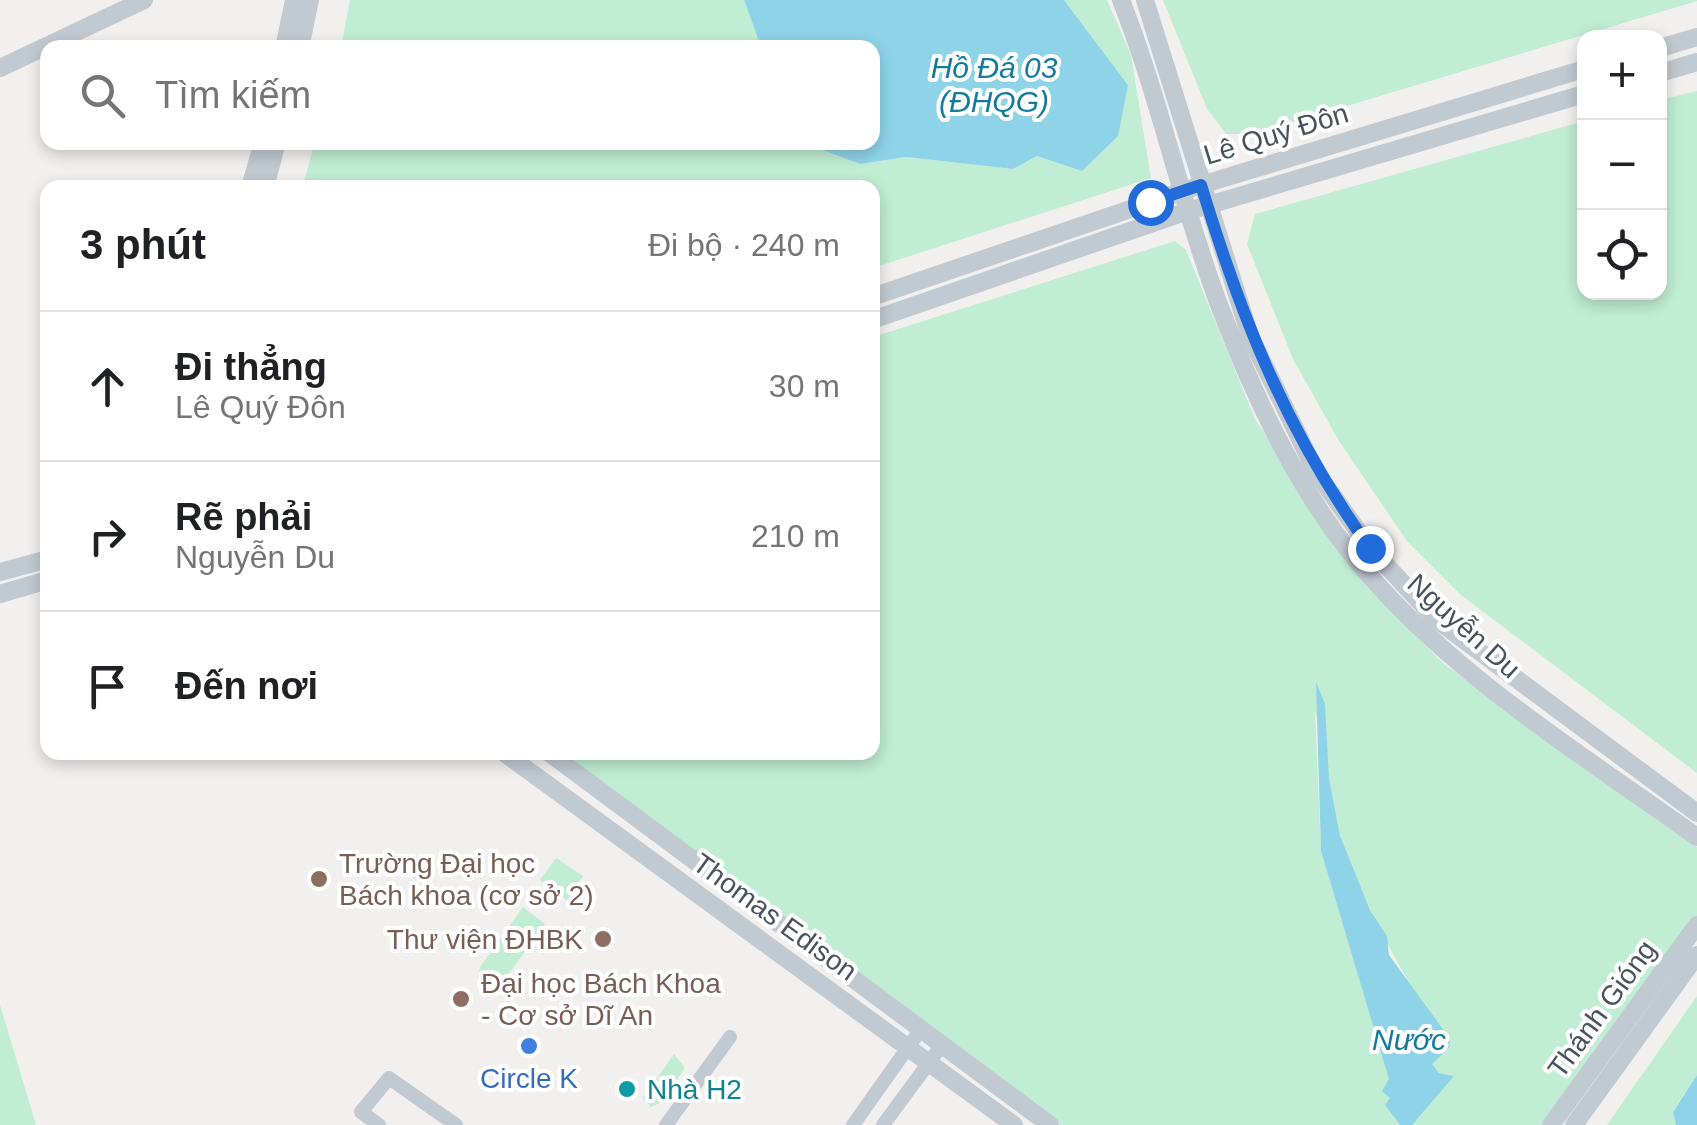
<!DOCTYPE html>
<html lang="vi">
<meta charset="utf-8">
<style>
:root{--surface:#fff;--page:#f2f2f2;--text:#202124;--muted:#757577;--line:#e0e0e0}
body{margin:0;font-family:Arial,sans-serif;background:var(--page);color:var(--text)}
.controls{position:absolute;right:30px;top:30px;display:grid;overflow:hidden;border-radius:20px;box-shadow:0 5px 15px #0003}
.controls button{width:90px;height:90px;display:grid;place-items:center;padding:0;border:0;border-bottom:2px solid var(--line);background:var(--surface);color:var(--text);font:50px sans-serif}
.stop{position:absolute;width:30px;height:30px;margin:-22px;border:8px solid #216cda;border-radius:50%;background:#fff}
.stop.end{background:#216cda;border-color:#fff;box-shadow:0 2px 10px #0008}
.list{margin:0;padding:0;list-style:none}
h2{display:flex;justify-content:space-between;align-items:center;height:130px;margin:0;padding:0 40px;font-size:42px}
h2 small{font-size:32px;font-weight:400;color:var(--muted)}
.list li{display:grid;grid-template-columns:65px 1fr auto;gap:30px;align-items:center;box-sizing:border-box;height:150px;padding:0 40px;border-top:2px solid var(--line)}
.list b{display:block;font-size:38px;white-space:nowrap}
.list p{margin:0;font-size:32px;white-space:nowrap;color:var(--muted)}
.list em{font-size:32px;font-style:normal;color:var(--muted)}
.icon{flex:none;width:55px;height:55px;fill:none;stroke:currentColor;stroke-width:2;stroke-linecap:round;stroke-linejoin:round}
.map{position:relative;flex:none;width:1697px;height:1125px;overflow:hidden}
.search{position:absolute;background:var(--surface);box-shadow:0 5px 15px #0003;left:40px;top:40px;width:840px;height:110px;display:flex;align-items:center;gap:25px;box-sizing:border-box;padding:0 35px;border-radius:20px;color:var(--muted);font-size:38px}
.panel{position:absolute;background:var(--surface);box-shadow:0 5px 15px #0003;left:40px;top:180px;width:840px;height:580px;border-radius:20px}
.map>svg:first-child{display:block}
.green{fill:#c0edd3}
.water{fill:#8fd3e8}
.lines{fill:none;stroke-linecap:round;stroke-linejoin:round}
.minor{stroke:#c1c9d1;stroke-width:14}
.tertiary{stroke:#c1c9d1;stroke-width:18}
.route{stroke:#216cda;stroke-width:12}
.education-dot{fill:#8d6e63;stroke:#fff;stroke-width:4}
.shop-dot{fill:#3f7fe0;stroke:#fff;stroke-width:4}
.culture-dot{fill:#0f9aa8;stroke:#fff;stroke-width:4}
.labels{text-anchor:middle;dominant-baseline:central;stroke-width:8;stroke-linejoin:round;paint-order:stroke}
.street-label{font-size:28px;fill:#48525c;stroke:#fff}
.education-label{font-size:28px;fill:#785e54;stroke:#fff;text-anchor:start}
.shop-label{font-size:28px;fill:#366cbe;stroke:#fff}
.culture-label{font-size:28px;fill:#0d838f;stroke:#fff;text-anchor:start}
.water-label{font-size:30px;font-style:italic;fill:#137b9d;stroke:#fff}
</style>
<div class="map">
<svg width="1697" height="1125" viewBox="0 0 1697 1125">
<rect width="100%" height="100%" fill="#f2f0ef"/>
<!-- green -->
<g class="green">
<polygon points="350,0 744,0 761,47 341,48"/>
<polygon points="1064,0 1107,0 1131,55 1151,178 873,268 872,188 302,188 315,142 804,142 860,164 906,157 1013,169 1037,156 1082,170 1128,85"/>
<polygon points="1163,0 1697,0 1697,1 1253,134 1226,134 1207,109"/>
<polygon points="1697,91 1697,773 1461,595 1407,541 1339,441 1293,359 1247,244 1255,214 1584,121 1584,292 1660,292 1660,100"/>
<path d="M1175,241L1186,250L1255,419L1376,596L1444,664L1697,847V918L1544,1125H1412L1453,1076L1439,1073L1431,1064L1449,1048C1406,980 1368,915 1341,839C1327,797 1328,753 1315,711L1321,851L1390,1080L1391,1098L1385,1105L1400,1125H1060L561,753L872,752L873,337Z"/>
<polygon points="556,858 583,876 567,900 540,880"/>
<polygon points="523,907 545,924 500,986 479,972 480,967"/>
<polygon points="1697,996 1697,1075 1673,1111 1676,1125 1607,1125"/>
<polygon points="0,1005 36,1125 0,1125"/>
<polygon points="674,1054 685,1068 660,1103 651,1107 643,1098"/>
</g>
<!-- water -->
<g class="water">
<polygon points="744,0 1064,0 1128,85 1118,136 1082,171 1037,156 1013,169 906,157 860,164 804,143 872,142 872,48 761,47"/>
<polygon points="1316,682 1325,704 1329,779 1340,836 1370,910 1387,936 1389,955 1450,1039 1449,1048 1432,1064 1439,1073 1454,1076 1412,1125 1400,1125 1385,1105 1390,1098 1382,1091 1389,1079 1321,851"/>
<polygon points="1697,1075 1697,1125 1676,1125 1673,1112"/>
</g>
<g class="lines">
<!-- minor -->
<g class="minor">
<polyline points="379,1125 361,1112 389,1078 456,1125"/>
<polyline points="666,1125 730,1037"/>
<polyline points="853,1125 921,1029"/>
<polyline points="883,1125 942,1045"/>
</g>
<!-- tertiary -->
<g class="tertiary">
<path d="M1121,0C1160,99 1181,203 1218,302C1256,402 1304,505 1377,584C1468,685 1587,758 1697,837"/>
<polyline points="1145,0 1250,336 1316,472 1370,548 1437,620 1697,813"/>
<polyline points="284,48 294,0"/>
<polyline points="300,48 310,0"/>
<polyline points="1660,48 1697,37"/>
<polyline points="0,68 144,0"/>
<polyline points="1660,73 1697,62"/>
<polyline points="250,188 263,142"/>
<polyline points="265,188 277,142"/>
<polyline points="872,297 1201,185 1584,69"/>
<polyline points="872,320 1185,212 1584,94"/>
<polyline points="0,572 48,559"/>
<polyline points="0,594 48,580"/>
<polyline points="503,752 1014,1125"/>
<polyline points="548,752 1050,1125"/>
<polyline points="1551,1125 1697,925"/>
<polyline points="1574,1125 1697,955"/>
</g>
</g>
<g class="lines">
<!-- route -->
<path class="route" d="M1150,202L1201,185C1242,320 1287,433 1370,548"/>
</g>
<!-- markers -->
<g class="education-dot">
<circle cx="319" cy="879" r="10"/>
<circle cx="603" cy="939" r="10"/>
<circle cx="461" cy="999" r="10"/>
</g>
<circle class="shop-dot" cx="529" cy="1046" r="10"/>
<circle class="culture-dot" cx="627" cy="1089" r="10"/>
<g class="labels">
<!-- street labels -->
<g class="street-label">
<text transform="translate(1276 134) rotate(-17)">Lê Quý Đôn</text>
<text transform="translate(1464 626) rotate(42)">Nguyễn Du</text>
<text transform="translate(775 917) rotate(36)">Thomas Edison</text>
<text transform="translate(1602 1009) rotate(-54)">Thánh Gióng</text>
</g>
<!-- education labels -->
<g class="education-label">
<text x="339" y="863">Trường Đại học<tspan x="339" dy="32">Bách khoa (cơ sở 2)</tspan></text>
<text x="583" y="939" text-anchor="end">Thư viện ĐHBK</text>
<text x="481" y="983">Đại học Bách Khoa<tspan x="481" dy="32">- Cơ sở Dĩ An</tspan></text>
</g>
<!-- shop labels -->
<g class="shop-label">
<text x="529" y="1078">Circle K</text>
</g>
<!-- culture labels -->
<g class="culture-label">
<text x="647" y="1089">Nhà H2</text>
</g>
<!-- water labels -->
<g class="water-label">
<text x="994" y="67">Hồ Đá 03<tspan x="994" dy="34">(ĐHQG)</tspan></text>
<text x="1409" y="1039">Nước</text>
</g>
</g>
</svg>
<div class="controls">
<button>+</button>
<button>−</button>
<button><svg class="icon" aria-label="locate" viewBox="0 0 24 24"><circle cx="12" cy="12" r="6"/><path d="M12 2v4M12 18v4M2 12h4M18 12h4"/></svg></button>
</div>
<div class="stop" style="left:1150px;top:202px"></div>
<div class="stop end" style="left:1370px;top:548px"></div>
<div class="search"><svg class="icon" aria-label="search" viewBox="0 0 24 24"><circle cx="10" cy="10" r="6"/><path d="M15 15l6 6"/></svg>Tìm kiếm</div>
<section class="panel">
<h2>3 phút<small>Đi bộ · 240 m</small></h2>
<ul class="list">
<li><svg class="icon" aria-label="ahead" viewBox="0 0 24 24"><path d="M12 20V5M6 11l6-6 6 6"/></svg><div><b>Đi thẳng</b><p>Lê Quý Đôn</p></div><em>30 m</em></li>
<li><svg class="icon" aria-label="right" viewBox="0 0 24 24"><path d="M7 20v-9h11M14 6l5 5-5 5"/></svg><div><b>Rẽ phải</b><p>Nguyễn Du</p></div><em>210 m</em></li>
<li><svg class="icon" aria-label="arrive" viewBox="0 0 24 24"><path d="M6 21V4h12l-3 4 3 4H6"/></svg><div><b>Đến nơi</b></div></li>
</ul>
</section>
</div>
